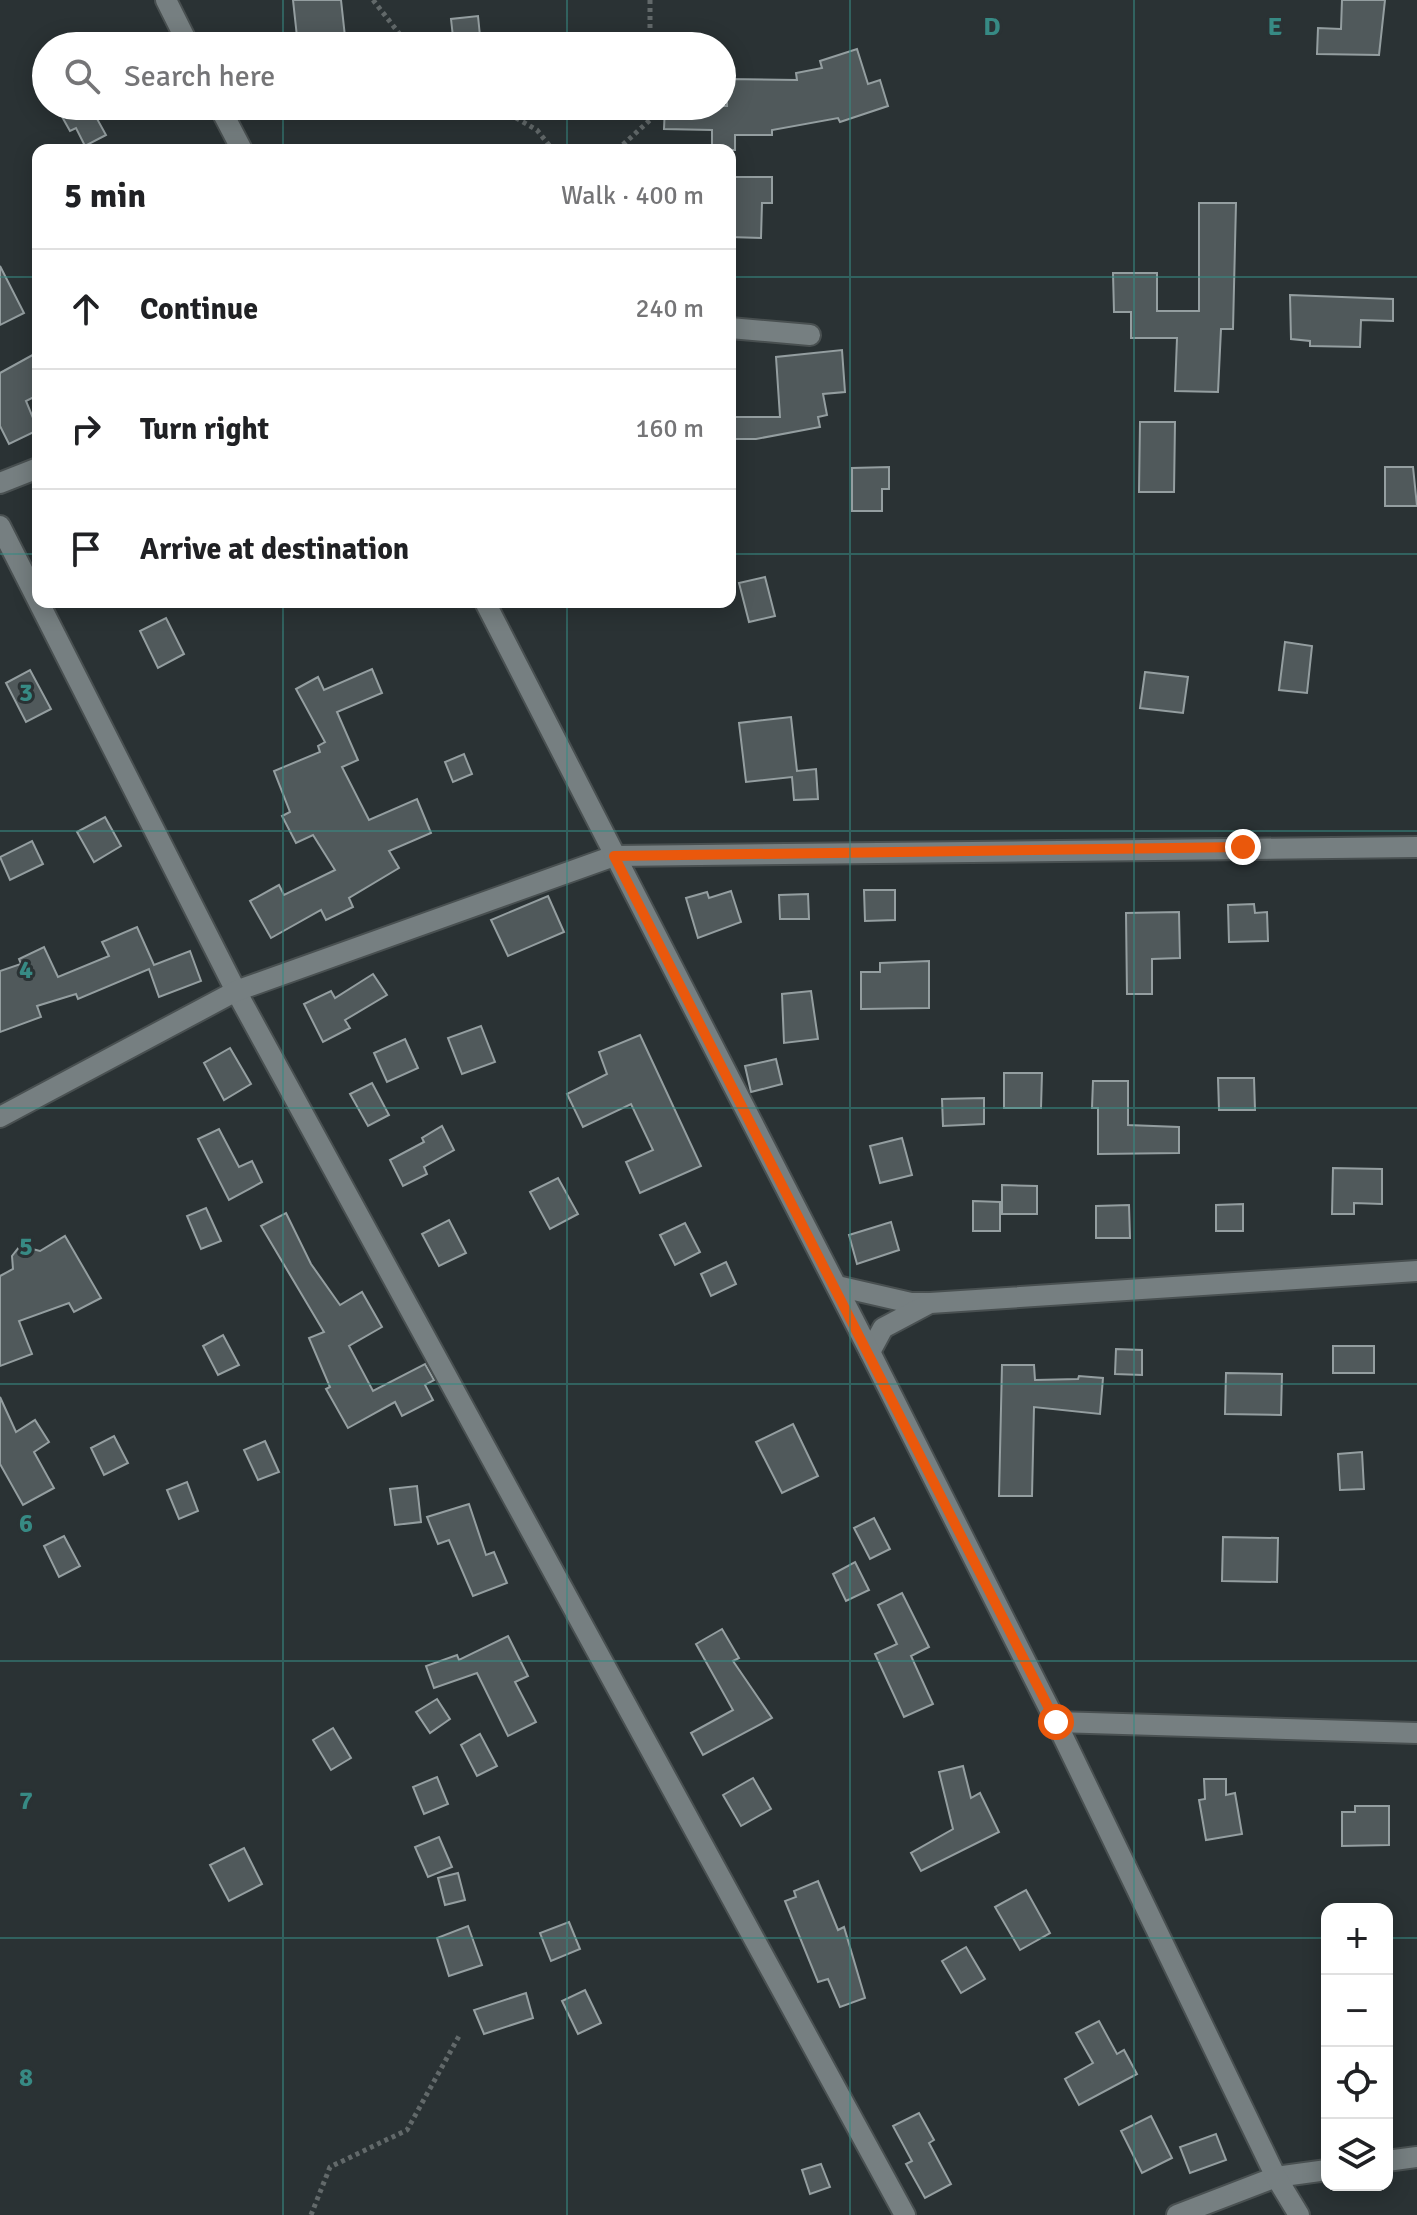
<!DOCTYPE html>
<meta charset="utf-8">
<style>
:root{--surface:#fff;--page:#f2f2f2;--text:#202124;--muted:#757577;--line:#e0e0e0}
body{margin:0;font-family:Signika,sans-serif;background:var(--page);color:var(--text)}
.controls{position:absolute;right:24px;bottom:24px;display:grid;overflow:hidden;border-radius:16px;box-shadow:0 4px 20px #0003}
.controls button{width:72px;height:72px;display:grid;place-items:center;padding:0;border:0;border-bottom:2px solid var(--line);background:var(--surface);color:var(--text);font:40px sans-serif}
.stop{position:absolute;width:24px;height:24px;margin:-18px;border:6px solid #ea580c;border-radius:50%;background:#fff}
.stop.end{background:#ea580c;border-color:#fff;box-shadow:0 2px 8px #0008}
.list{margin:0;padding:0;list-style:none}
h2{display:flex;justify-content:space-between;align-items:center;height:104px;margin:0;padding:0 32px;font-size:34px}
h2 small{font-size:26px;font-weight:400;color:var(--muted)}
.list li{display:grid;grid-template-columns:52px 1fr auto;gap:24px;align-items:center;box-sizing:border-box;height:120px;padding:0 32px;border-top:2px solid var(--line)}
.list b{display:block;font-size:30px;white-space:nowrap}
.list em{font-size:26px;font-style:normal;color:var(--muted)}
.icon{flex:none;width:44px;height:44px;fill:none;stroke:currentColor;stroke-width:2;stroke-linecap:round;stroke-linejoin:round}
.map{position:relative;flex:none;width:1417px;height:2215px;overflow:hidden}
.search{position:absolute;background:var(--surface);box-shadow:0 4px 20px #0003;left:32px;top:32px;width:704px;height:88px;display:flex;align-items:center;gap:20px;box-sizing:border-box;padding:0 28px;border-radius:44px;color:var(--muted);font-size:30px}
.panel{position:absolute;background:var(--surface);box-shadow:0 4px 20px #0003;left:32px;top:144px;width:704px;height:464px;border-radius:16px}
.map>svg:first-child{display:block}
.building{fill:#50595b;stroke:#949ea0;stroke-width:2}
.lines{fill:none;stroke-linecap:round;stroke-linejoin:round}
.minor-casing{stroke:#495051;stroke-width:24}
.tertiary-casing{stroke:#495051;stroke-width:24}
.path{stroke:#62696a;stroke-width:5;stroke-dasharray:4 4;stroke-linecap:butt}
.minor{stroke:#767f81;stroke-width:20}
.tertiary{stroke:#767f81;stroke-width:20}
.route{stroke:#ea580c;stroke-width:10}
.grid{fill:none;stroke:#378a84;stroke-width:2;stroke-opacity:0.55}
.grid-label{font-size:26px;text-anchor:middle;font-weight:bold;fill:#378a84;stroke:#2a3234;stroke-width:6;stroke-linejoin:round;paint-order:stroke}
</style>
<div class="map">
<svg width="1417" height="2215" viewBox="0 0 1417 2215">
<rect width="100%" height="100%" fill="#2a3234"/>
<!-- building -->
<g class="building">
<polygon points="293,0 341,0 346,46 298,46"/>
<polygon points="1342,0 1385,0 1379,55 1317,54 1318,28 1341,29"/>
<polygon points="478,16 481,46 454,46 451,19"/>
<polygon points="857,49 868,84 880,80 888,106 840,122 838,118 772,130 772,135 735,135 735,150 712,150 712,130 664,129 665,106 727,106 727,79 797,80 796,73 822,68 820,61"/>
<polygon points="56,106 118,106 96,117 106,135 85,146 76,128 70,131"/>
<polygon points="730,177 772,177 772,203 762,203 761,238 730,237"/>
<polygon points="1199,203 1236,203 1233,329 1221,329 1218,392 1175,391 1177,338 1131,338 1131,312 1114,312 1113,273 1157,273 1157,311 1199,311"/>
<polygon points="0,266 24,313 0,325"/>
<polygon points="1290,295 1393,299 1393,321 1361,320 1360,347 1310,346 1310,341 1291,339"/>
<polygon points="842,350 845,392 823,394 827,415 818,417 820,427 756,439 731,439 731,417 780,417 776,357"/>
<polygon points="38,352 38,395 26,401 38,430 9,444 0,426 0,373"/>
<polygon points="1140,422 1175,422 1174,492 1139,492"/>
<polygon points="889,467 889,489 882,489 882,511 852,511 852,468"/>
<polygon points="1385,467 1413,467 1417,506 1385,506"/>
<polygon points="765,577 775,616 749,622 739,583"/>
<polygon points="166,618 184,654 158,668 140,631"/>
<polygon points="1285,642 1312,646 1307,693 1279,690"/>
<polygon points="372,669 382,693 337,712 358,760 342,767 369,820 417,799 431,833 389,851 399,868 349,898 353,907 326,920 321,910 271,938 250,901 279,885 284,895 335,870 313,835 296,843 282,816 290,812 274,771 320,752 318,746 325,742 296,689 318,677 324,690"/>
<polygon points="30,670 51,709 26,722 6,683"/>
<polygon points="1145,672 1188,677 1183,713 1140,708"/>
<polygon points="791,717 797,771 816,769 818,799 794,800 792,777 746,782 739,723"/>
<polygon points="464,754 472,774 453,782 445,762"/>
<polygon points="105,817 121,846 94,862 77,832"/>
<polygon points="32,841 43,864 10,880 0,857"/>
<polygon points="864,890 895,890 895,920 865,921"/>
<polygon points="731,891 741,922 698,938 686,898 707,892 709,898"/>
<polygon points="808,894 809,919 780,919 779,895"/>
<polygon points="548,896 564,932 508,956 491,920"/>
<polygon points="1254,904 1255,913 1267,912 1268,941 1229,942 1228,905"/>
<polygon points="1179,912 1180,958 1152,959 1152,994 1127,994 1126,913"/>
<polygon points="137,927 154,965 190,951 201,981 159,997 149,969 78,999 76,994 37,1006 41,1017 0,1032 0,971 21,964 19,959 44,947 58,977 109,956 102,942"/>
<polygon points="929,961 929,1008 861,1009 861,972 880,972 880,963"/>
<polygon points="373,974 387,995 345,1020 350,1028 323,1042 304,1004 331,991 335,998"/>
<polygon points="811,991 818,1039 784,1043 782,994"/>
<polygon points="481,1026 495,1062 462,1074 448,1038"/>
<polygon points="640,1035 701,1166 640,1193 626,1162 653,1150 631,1104 583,1127 567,1094 607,1074 599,1052"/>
<polygon points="405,1039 418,1068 387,1082 374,1053"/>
<polygon points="230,1048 251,1084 224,1100 204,1063"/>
<polygon points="776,1059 782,1084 751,1092 745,1066"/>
<polygon points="1004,1073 1042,1073 1041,1108 1004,1108"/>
<polygon points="1218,1078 1254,1078 1255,1110 1219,1110"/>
<polygon points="1093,1081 1128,1081 1128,1125 1179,1127 1179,1153 1098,1154 1098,1108 1092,1108"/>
<polygon points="372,1083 389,1115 368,1126 350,1094"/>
<polygon points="984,1098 984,1124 943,1126 942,1099"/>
<polygon points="442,1126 454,1150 424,1167 427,1174 403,1186 390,1160 424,1142 422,1138"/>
<polygon points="219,1129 239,1167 252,1161 262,1182 229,1200 198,1139"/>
<polygon points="902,1138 912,1175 880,1183 870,1146"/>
<polygon points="1333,1168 1382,1169 1382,1204 1354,1203 1354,1214 1332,1214"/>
<polygon points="558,1178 578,1214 550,1229 530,1192"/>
<polygon points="1002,1185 1037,1186 1037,1214 1002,1214"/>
<polygon points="973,1201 1000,1202 1000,1231 973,1231"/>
<polygon points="1243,1204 1243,1231 1216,1231 1216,1205"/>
<polygon points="1129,1205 1130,1238 1096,1238 1096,1206"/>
<polygon points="206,1208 221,1241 201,1249 187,1216"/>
<polygon points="286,1213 311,1264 340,1305 362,1292 382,1327 349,1346 373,1391 425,1364 434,1380 425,1385 433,1400 402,1416 395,1402 348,1428 326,1389 330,1387 309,1338 324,1332 261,1226"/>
<polygon points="449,1220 466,1253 439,1266 422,1234"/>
<polygon points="891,1222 899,1250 857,1264 849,1235"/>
<polygon points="685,1223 700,1252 675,1265 660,1235"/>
<polygon points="65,1236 101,1298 74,1312 69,1303 19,1321 32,1354 0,1366 0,1276 13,1269 12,1256 20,1246 40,1251"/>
<polygon points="726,1262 736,1284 711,1296 701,1274"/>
<polygon points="223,1335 239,1365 218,1375 203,1346"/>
<rect x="1333" y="1346" width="41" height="27"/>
<polygon points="1116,1349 1142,1350 1142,1375 1115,1374"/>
<polygon points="1002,1365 1034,1365 1035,1380 1078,1379 1079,1376 1103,1378 1100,1414 1034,1407 1032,1496 999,1496"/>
<polygon points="1226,1373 1282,1374 1281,1415 1225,1414"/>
<polygon points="0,1397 16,1432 35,1420 49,1442 34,1452 54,1488 23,1505 0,1464"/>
<polygon points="793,1424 818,1476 782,1493 756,1442"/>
<polygon points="114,1436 128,1463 104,1475 91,1448"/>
<polygon points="265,1441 279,1472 258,1480 244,1450"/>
<polygon points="1362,1452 1364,1489 1340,1490 1338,1454"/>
<polygon points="187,1482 198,1511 179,1519 167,1490"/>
<polygon points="417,1486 421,1522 395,1525 390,1489"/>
<polygon points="469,1504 486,1555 494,1552 507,1583 473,1596 449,1540 438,1544 427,1517"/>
<polygon points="874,1518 890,1549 870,1559 854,1528"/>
<polygon points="64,1536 80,1566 59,1577 44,1546"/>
<polygon points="1223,1537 1278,1538 1277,1582 1222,1581"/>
<polygon points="855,1562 869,1590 846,1601 833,1574"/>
<polygon points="902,1593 929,1647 911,1656 933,1704 904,1717 875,1654 897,1644 878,1605"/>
<polygon points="722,1629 739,1658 733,1661 772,1718 703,1755 691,1733 733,1710 696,1644"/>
<polygon points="508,1636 528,1676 515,1682 536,1722 508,1736 477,1673 434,1688 426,1666 457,1655 459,1660"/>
<polygon points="437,1699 450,1719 430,1733 416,1712"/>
<polygon points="333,1728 351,1758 331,1770 313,1740"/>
<polygon points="480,1734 497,1766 477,1776 461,1745"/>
<polygon points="963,1766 971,1798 980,1793 999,1832 921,1871 911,1853 953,1829 939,1772"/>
<polygon points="437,1777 448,1804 424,1814 413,1787"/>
<polygon points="753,1778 771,1809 741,1826 723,1795"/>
<polygon points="1204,1779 1226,1779 1226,1795 1235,1793 1242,1834 1206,1840 1199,1800 1205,1799"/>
<polygon points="1355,1806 1389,1806 1389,1845 1342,1846 1342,1812 1355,1812"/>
<polygon points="439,1837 452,1867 428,1877 415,1847"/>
<polygon points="244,1848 262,1884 229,1901 210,1865"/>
<polygon points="458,1873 465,1900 445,1905 438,1878"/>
<polygon points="818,1881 838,1930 844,1927 865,1998 840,2007 828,1979 818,1982 785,1901 796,1897 794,1891"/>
<polygon points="1026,1890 1050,1933 1020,1950 995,1907"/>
<polygon points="569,1922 580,1949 551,1961 540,1933"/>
<polygon points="468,1926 482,1965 449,1976 437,1938"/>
<polygon points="966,1947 985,1979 961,1993 942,1961"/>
<polygon points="585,1990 601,2023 578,2034 562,2001"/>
<polygon points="526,1993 533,2018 484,2034 474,2010"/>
<polygon points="1099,2021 1117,2054 1124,2050 1137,2074 1079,2105 1065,2079 1093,2063 1076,2033"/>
<polygon points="919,2113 934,2140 929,2143 951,2184 925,2198 906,2164 912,2161 893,2126"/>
<polygon points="1151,2116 1172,2158 1142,2173 1121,2131"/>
<polygon points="1216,2134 1226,2160 1190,2173 1180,2147"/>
<polygon points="821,2164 830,2187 810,2194 802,2170"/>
</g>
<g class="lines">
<!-- minor casing -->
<g class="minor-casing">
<g id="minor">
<polyline points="730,328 810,335"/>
<polyline points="0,483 38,468"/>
<polyline points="0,526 236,991 905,2215"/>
<polyline points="0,1117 236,991 614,856 1417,847"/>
<polyline points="837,1286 911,1303 930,1303"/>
<polyline points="870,1352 883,1328 930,1303 1417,1271"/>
<polyline points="1056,1722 1417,1733"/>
<polyline points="1387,2161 1417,2157"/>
<polyline points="1177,2215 1276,2177 1327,2170"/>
</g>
</g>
<!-- tertiary casing -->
<g class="tertiary-casing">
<g id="tertiary">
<polyline points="166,0 189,46"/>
<polyline points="219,106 242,150"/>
<polyline points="485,602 870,1352 1056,1722 1276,2177 1299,2215"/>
</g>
</g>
<!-- path -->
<g class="path">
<polyline points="373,0 409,46"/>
<polyline points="650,0 650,46"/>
<polyline points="495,106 537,130 553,150"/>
<polyline points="617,150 650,120 650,106"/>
<polyline points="311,2215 330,2167 407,2130 459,2036"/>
</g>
<!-- minor -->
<use href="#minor" class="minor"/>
<!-- tertiary -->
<use href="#tertiary" class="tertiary"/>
</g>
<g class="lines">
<!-- route -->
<polyline class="route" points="1056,1722 614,856 1243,847"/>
</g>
<!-- grid -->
<path class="grid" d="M283,0V46M567,0V46M850,0V2215M1134,0V2215M283,106V150M567,106V150M0,277H38M730,277H1417M0,554H38M730,554H1417M283,602V2215M567,602V2215M0,831H1417M0,1108H1417M0,1384H1417M0,1661H1417M0,1938H1327M1387,1938H1417"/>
<g class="grid-label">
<text x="992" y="35">D</text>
<text x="1275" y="35">E</text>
<text x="26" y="701">3</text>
<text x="26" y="978">4</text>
<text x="26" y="1255">5</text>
<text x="26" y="1532">6</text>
<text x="26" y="1809">7</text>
<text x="26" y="2086">8</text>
</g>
</svg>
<div class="controls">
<button>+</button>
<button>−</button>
<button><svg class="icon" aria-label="locate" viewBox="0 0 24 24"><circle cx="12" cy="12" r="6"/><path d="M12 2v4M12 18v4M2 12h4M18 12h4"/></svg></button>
<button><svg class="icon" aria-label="layers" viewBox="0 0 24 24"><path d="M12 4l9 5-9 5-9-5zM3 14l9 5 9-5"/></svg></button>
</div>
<div class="stop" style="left:1056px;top:1722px"></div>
<div class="stop end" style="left:1243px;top:847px"></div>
<div class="search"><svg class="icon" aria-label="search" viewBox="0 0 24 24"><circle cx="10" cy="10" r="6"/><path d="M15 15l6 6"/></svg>Search here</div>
<section class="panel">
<h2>5 min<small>Walk · 400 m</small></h2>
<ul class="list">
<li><svg class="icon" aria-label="ahead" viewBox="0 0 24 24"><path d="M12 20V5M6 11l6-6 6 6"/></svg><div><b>Continue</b></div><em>240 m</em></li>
<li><svg class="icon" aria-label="right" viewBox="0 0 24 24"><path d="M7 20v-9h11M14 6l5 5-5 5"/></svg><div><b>Turn right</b></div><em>160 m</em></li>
<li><svg class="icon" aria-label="arrive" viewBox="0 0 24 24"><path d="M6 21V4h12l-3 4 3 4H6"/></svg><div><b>Arrive at destination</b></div></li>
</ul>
</section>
</div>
